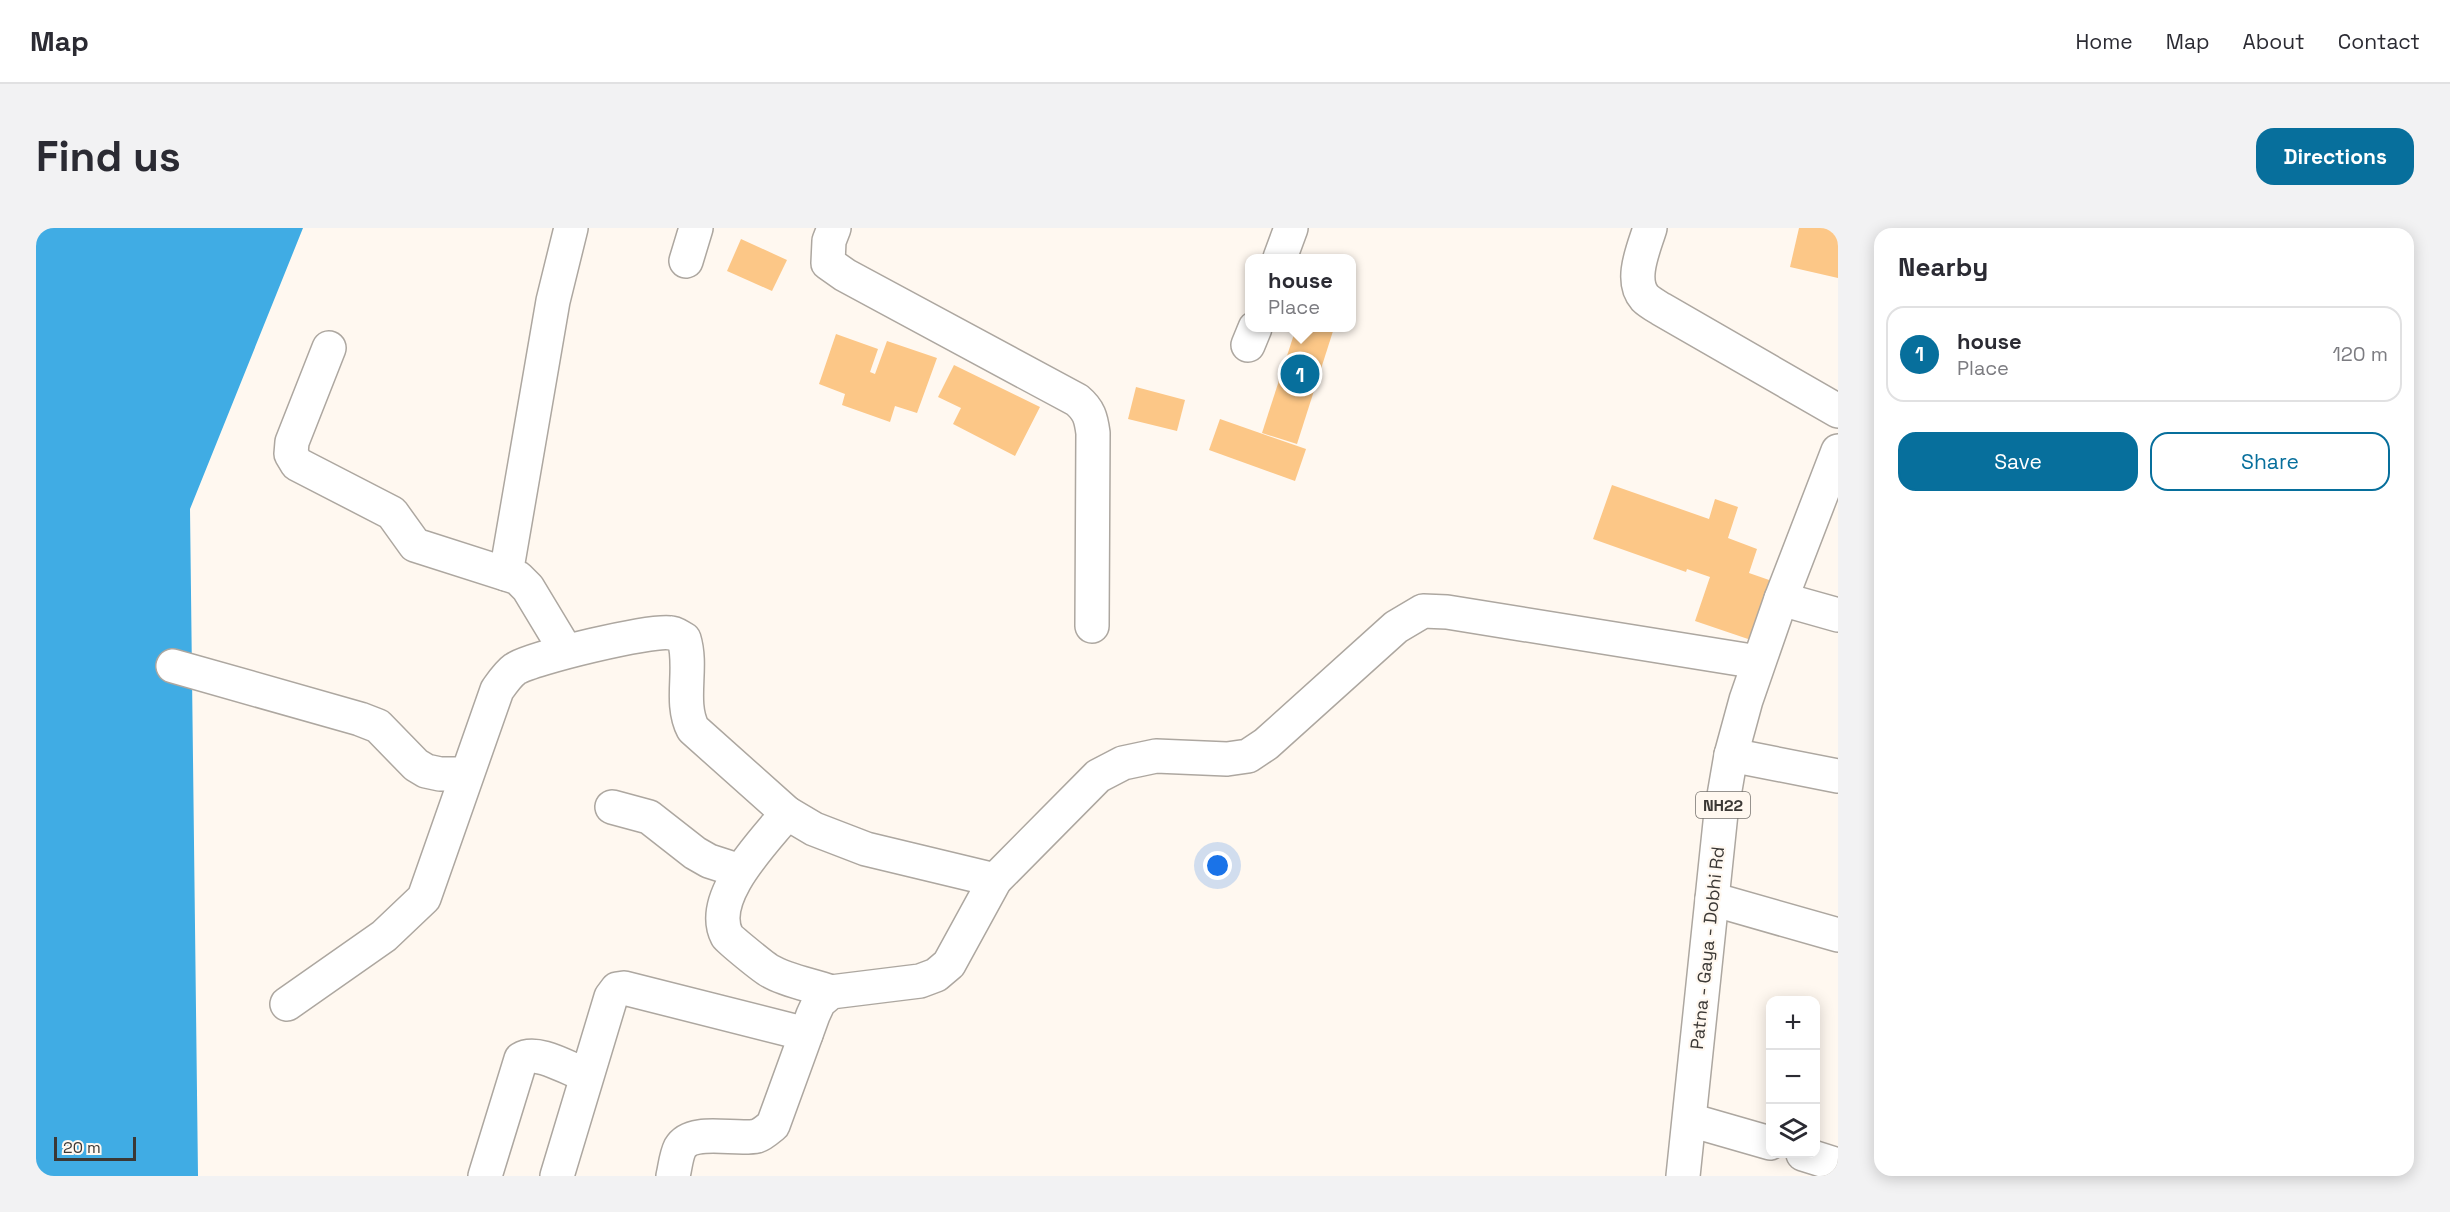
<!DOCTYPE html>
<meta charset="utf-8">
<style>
:root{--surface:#fff;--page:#f2f2f3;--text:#2b2b33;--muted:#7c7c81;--line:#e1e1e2;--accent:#076f9c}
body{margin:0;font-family:"Space Grotesk",sans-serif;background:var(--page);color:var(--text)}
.controls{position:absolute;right:18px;bottom:18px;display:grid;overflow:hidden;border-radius:12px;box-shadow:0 3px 15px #0003}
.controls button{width:54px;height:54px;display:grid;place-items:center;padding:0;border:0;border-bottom:2px solid var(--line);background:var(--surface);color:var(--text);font:30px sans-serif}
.scale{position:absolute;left:18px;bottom:15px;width:82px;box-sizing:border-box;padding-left:6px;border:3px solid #3b3835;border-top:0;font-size:16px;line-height:21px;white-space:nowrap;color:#3b3835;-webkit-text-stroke:4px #fff8f0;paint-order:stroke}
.you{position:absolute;left:1182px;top:638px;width:21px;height:21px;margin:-15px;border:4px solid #fff;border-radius:50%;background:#1a73e8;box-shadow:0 0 0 9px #1a73e833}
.badge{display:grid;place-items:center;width:39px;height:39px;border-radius:50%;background:var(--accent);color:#fff;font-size:20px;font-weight:700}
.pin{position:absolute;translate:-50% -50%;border:3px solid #fff;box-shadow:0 2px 6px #0006}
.popup{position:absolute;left:1209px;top:26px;width:111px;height:78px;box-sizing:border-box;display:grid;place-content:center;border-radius:12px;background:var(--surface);filter:drop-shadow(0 2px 4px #0005);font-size:20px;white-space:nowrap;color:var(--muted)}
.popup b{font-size:22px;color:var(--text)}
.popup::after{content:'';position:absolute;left:50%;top:100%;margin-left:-12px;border:12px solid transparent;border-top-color:var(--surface)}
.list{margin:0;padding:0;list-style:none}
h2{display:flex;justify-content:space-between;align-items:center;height:78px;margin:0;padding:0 24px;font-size:26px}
h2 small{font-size:20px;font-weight:400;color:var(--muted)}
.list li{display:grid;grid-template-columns:39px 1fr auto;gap:18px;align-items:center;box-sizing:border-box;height:96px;margin:0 12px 12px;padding:0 12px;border:2px solid var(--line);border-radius:18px}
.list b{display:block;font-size:22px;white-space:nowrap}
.list p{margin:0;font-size:20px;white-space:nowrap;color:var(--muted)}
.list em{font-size:20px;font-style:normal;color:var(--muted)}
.actions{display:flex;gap:12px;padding:18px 24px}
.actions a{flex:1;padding:14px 0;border:2px solid var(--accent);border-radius:18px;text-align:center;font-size:21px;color:var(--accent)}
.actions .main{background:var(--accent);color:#fff}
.icon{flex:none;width:33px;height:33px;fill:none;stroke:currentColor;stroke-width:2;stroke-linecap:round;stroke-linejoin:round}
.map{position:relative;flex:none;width:1802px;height:948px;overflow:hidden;border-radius:18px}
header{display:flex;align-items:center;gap:36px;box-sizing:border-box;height:84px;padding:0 30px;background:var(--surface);border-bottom:2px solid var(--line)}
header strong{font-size:28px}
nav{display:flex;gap:33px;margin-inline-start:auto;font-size:21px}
.intro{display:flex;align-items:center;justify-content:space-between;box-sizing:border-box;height:144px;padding:0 36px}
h1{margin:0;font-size:42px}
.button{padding:15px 27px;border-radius:18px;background:var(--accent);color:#fff;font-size:21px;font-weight:700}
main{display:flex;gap:36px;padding:0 36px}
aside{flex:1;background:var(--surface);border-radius:18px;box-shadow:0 3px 15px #0003}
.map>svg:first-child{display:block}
.water{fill:#40ace4}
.building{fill:#fcc787}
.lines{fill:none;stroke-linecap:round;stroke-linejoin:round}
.minor-casing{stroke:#ada7a0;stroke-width:36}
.major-casing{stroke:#ada7a0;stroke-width:36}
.minor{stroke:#fff;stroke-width:33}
.major{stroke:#fff;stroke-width:33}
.labels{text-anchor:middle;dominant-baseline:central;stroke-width:4.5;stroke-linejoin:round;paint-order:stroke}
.shield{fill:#fff8f0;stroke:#76726d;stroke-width:1.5}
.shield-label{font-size:16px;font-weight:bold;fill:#3b3835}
.street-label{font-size:18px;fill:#3b3835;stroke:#fff8f0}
</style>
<header>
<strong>Map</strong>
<nav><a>Home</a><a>Map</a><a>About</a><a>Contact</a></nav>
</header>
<div class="intro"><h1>Find us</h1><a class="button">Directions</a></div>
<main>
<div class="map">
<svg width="1802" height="948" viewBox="0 0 1802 948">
<rect width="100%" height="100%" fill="#fff8f0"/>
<!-- water -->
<polygon class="water" points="0,0 267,0 154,281 162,948 0,948"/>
<!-- building -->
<g class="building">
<polygon points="1763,0 1802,0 1802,50 1754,39"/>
<polygon points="705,11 751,32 736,63 691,43"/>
<polygon points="1260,100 1298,100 1261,216 1226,205"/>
<polygon points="800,106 842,121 834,144 839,146 851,113 901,130 881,185 859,178 854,194 806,177 809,166 783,156"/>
<polygon points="918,137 1004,179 979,228 917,196 925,180 902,169"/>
<polygon points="1100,159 1149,172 1141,203 1092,191"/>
<polygon points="1184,191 1270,221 1259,253 1173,222"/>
<polygon points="1576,257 1673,291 1679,271 1702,279 1692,310 1721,321 1713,345 1736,353 1715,412 1659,393 1674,349 1651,341 1650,344 1557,311"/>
</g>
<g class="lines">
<!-- minor casing -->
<g class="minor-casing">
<g id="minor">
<path d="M798,0L793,13L792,35L809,47L1041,172C1053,182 1055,190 1057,205L1056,398"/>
<path d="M1614,0C1608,20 1593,52 1609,70C1613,74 1620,78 1625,81L1802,183"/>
<polyline points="1244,30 1255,0"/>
<polyline points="650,33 660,0"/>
<polyline points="1212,117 1219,100"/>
<polyline points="293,120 256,214 255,226 261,236 356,285 379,317 482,350 492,360 530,423"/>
<polyline points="470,346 517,73 535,0"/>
<polyline points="1745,371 1802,387"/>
<polyline points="137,438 324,491 342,498 380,537 390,543 404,546 430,546"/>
<polyline points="1695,527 1802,548"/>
<polyline points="576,579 613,589 659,625 673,633 704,643"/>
<path d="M751,585C729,613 671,669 691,708C694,712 728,740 734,743C751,753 776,757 795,764"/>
<polyline points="1676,671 1802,707"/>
<path d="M251,776L348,708L388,670L461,462C466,455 472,446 479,441C496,430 616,401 635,405C639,405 644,409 648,411C657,440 643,474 657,501L751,585L778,601L830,621L959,652"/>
<polyline points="1654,892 1734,915"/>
<polyline points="1767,926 1802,937"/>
<path d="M449,948L485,831C501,821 533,841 550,847"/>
<polyline points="521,948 575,769 581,761 588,760 770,806"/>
<path d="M637,948C639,940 640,928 644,920C656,899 700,913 721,908C727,906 732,901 737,897L777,787L783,774L795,764L884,753L900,747L913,736L959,652L1062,548L1087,535L1120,528L1191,531L1212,528L1230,516L1360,399L1387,383L1411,384L1722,434"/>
</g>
</g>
<!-- major casing -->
<g class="major-casing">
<polyline id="major" points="1647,948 1685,585 1695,527 1710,472 1745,371 1802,223"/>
</g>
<!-- minor -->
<use href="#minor" class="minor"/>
<!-- major -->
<use href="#major" class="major"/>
</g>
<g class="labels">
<!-- shield labels -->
<rect class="shield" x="1660" y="564" width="54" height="26" rx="4.5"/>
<g class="shield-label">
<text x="1687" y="577">NH22</text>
</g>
<!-- street labels -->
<g class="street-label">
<text transform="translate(1671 720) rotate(-84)">Patna - Gaya - Dobhi Rd</text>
</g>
</g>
</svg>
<div class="controls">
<button>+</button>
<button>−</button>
<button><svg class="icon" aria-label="layers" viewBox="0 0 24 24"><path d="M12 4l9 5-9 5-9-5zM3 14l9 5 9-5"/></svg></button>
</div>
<div class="scale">20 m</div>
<div class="you"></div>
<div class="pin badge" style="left:1264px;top:146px">1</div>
<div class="popup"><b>house</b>Place</div>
</div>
<aside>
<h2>Nearby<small></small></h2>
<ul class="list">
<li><span class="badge">1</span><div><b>house</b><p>Place</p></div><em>120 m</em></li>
</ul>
<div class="actions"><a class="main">Save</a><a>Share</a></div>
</aside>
</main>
